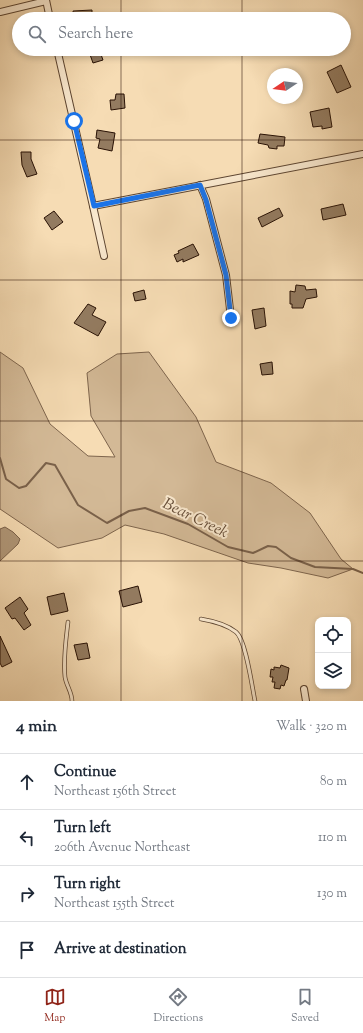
<!DOCTYPE html>
<meta charset="utf-8">
<style>
:root{--surface:#fff;--page:#f2f2f3;--text:#1f2937;--muted:#747a83;--line:#e0e1e3;--accent:#8f2418}
body{margin:0;font-family:"Sorts Mill Goudy",serif;background:var(--page);color:var(--text)}
.controls{position:absolute;right:12px;bottom:12px;display:grid;overflow:hidden;border-radius:8px;box-shadow:0 2px 6px #0003}
.controls button{width:36px;height:36px;display:grid;place-items:center;padding:0;border:0;border-bottom:1px solid var(--line);background:var(--surface);color:var(--text);font:20px sans-serif}
.compass{position:absolute;left:267px;top:68px;width:36px;height:36px;border-radius:50%;background:var(--surface);box-shadow:0 2px 6px #0003;rotate:257deg}
.stop{position:absolute;width:12px;height:12px;margin:-9px;border:3px solid #1a73e8;border-radius:50%;background:#fff}
.stop.end{background:#1a73e8;border-color:#fff;box-shadow:0 1px 4px #0008}
.list{margin:0;padding:0;list-style:none}
h2{display:flex;justify-content:space-between;align-items:center;height:52px;margin:0;padding:0 16px;font-size:17px}
h2 small{font-size:13px;font-weight:400;color:var(--muted)}
.list li{display:grid;grid-template-columns:26px 1fr auto;gap:12px;align-items:center;box-sizing:border-box;height:56px;padding:0 16px;border-top:1px solid var(--line)}
.list b{display:block;font-size:15px;white-space:nowrap}
.list p{margin:0;font-size:13px;white-space:nowrap;color:var(--muted)}
.list em{font-size:13px;font-style:normal;color:var(--muted)}
.icon{flex:none;width:22px;height:22px;fill:none;stroke:currentColor;stroke-width:2;stroke-linecap:round;stroke-linejoin:round}
.map{position:relative;flex:none;width:363px;height:701px;overflow:hidden}
.search{position:absolute;background:var(--surface);box-shadow:0 2px 6px #0003;left:12px;right:12px;top:12px;height:44px;display:flex;align-items:center;gap:10px;box-sizing:border-box;padding:0 14px;border-radius:22px;color:var(--muted);font-size:15px}
.sheet{height:276px;background:var(--surface)}
nav{display:flex;justify-content:space-around;align-items:center;box-sizing:border-box;height:56px;border-top:1px solid var(--line);background:var(--surface);font-size:11px;color:var(--muted)}
nav a{display:grid;justify-items:center;gap:2px}
nav .on{color:var(--accent)}
.map>svg:first-child{display:block}
.green{fill:#d3b996;stroke:#7e654d}
.water{fill:#b09778;stroke:#7a614a}
.lines{fill:none;stroke-linecap:round;stroke-linejoin:round}
.stream{stroke:#7a614a;stroke-width:2}
.building{fill:#937b60;stroke:#281104}
.service-casing{stroke:#5c4430;stroke-width:4.5}
.minor-casing{stroke:#5c4430;stroke-width:8}
.service{stroke:#f9e8ce;stroke-width:3}
.minor{stroke:#f9e8ce;stroke-width:6}
.route{stroke:#1a73e8;stroke-width:5}
.grid{fill:none;stroke:#281104;stroke-width:1;stroke-opacity:0.55}
.labels{text-anchor:middle;dominant-baseline:central;stroke-width:4;stroke-linejoin:round;paint-order:stroke}
.water-label{font-size:16px;font-style:italic;fill:#654d38;stroke:#f9e8ce}
</style>
<div class="map">
<svg width="363" height="701" viewBox="0 0 363 701">
<rect width="100%" height="100%" fill="#f6dcb4"/>
<filter id="stains"><feTurbulence type="fractalNoise" baseFrequency=".005" numOctaves="4"/><feColorMatrix values="0 0 0 0 .2 0 0 0 0 .09 0 0 0 0 .02 0 0 0 .5 -.17"/></filter>
<radialGradient id="worn" r=".72"><stop offset=".6" stop-color="#630" stop-opacity="0"/><stop offset="1" stop-color="#630" stop-opacity=".3"/></radialGradient>
<!-- green -->
<polygon class="green" points="0,352 23,368 50,424 88,456 115,457 91,416 87,373 117,354 149,352 196,417 216,462 271,483 310,513 341,559 353,569 328,578 281,568 248,563 164,534 125,525 102,538 58,548 0,509"/>
<!-- water -->
<polygon class="water" points="5,527 13,532 20,539 18,544 0,561 0,529"/>
<g class="lines">
<!-- stream -->
<polyline class="stream" points="0,458 6,479 19,488 26,486 46,463 55,465 78,505 107,523 129,511 145,508 188,524 228,547 253,553 268,546 276,547 291,558 315,567 353,569 363,573"/>
</g>
<!-- building -->
<g class="building">
<polygon points="92,10 92,19 74,19 73,11"/>
<polygon points="88,49 99,49 103,60 93,63"/>
<polygon points="341,65 351,87 337,93 327,72"/>
<polygon points="116,94 124,94 125,108 111,110 110,100 115,100"/>
<polygon points="329,108 332,127 322,129 322,126 313,127 310,112"/>
<polygon points="97,130 115,133 112,151 98,148 100,139 96,138"/>
<polygon points="260,134 285,137 284,146 277,146 277,149 269,148 268,145 258,143"/>
<polygon points="21,152 31,152 31,159 37,174 27,177 22,165"/>
<polygon points="343,204 346,215 323,220 321,209"/>
<polygon points="279,208 283,216 262,227 258,218"/>
<polygon points="54,211 63,222 52,230 44,218"/>
<polygon points="193,244 199,255 183,262 183,259 177,262 174,255 179,253 178,251"/>
<polygon points="296,285 305,286 306,290 316,289 317,297 306,299 303,308 292,308 292,304 290,304 290,291 295,292"/>
<polygon points="144,290 146,299 135,301 133,293"/>
<polygon points="88,304 96,308 92,315 106,322 98,336 74,323"/>
<polygon points="264,308 266,326 255,329 252,310"/>
<polygon points="272,362 273,374 262,375 260,364"/>
<polygon points="138,586 142,602 123,607 119,591"/>
<polygon points="64,593 68,611 51,615 47,597"/>
<polygon points="20,597 28,609 24,613 31,625 24,630 15,618 12,619 5,608"/>
<polygon points="0,636 12,662 2,667 0,663"/>
<polygon points="87,643 90,658 78,660 74,645"/>
<polygon points="281,665 289,668 287,680 286,680 284,686 281,685 280,689 274,688 275,682 272,682 273,677 270,677 271,669 274,670 274,667 280,668"/>
</g>
<g class="lines">
<!-- service casing -->
<g class="service-casing">
<g id="service">
<path d="M201,619C213,621 226,624 236,632C246,640 252,687 255,701"/>
<path d="M68,622C66,640 63,659 65,677C66,685 72,692 72,701"/>
</g>
</g>
<!-- minor casing -->
<g class="minor-casing">
<g id="minor">
<polyline points="46,0 50,19"/>
<polyline points="0,12 46,1"/>
<polyline points="57,49 93,206 104,256"/>
<polyline points="200,185 206,199 226,275 231,318"/>
<polyline points="93,206 363,154"/>
<polyline points="304,689 306,701"/>
</g>
</g>
<!-- service -->
<use href="#service" class="service"/>
<!-- minor -->
<use href="#minor" class="minor"/>
</g>
<g class="lines">
<!-- route -->
<polyline class="route" points="74,121 94,206 200,185 206,200 226,275 231,318"/>
</g>
<!-- grid -->
<path class="grid" d="M121,0V19M242,0V19M121,49V701M242,49V701M0,140H363M0,280H363M0,421H363M0,561H363"/>
<g class="labels">
<!-- water labels -->
<g class="water-label">
<text transform="translate(195 519) rotate(26)">Bear Creek</text>
</g>
</g>
<rect width="100%" height="100%" filter="url(#stains)"/>
<rect width="100%" height="100%" fill="url(#worn)"/>
</svg>
<div class="controls">
<button><svg class="icon" aria-label="locate" viewBox="0 0 24 24"><circle cx="12" cy="12" r="6"/><path d="M12 2v4M12 18v4M2 12h4M18 12h4"/></svg></button>
<button><svg class="icon" aria-label="layers" viewBox="0 0 24 24"><path d="M12 4l9 5-9 5-9-5zM3 14l9 5 9-5"/></svg></button>
</div>
<svg class="compass" viewBox="-18 -18 36 36"><path d="M0-13l5 13h-10z" fill="#e53935"/><path d="M0 13l5-13h-10z" fill="#747a83"/></svg>
<div class="stop" style="left:74px;top:121px"></div>
<div class="stop end" style="left:231px;top:318px"></div>
<div class="search"><svg class="icon" aria-label="search" viewBox="0 0 24 24"><circle cx="10" cy="10" r="6"/><path d="M15 15l6 6"/></svg>Search here</div>
</div>
<section class="sheet">
<h2>4 min<small>Walk · 320 m</small></h2>
<ul class="list">
<li><svg class="icon" aria-label="ahead" viewBox="0 0 24 24"><path d="M12 20V5M6 11l6-6 6 6"/></svg><div><b>Continue</b><p>Northeast 156th Street</p></div><em>80 m</em></li>
<li><svg class="icon" aria-label="left" viewBox="0 0 24 24"><path d="M17 20v-9H6M10 6l-5 5 5 5"/></svg><div><b>Turn left</b><p>206th Avenue Northeast</p></div><em>110 m</em></li>
<li><svg class="icon" aria-label="right" viewBox="0 0 24 24"><path d="M7 20v-9h11M14 6l5 5-5 5"/></svg><div><b>Turn right</b><p>Northeast 155th Street</p></div><em>130 m</em></li>
<li><svg class="icon" aria-label="arrive" viewBox="0 0 24 24"><path d="M6 21V4h12l-3 4 3 4H6"/></svg><div><b>Arrive at destination</b></div></li>
</ul>
</section>
<nav>
<a class="on"><svg class="icon" aria-label="map" viewBox="0 0 24 24"><path d="M3 6l6-2 6 2 6-2v14l-6 2-6-2-6 2zM9 4v14M15 6v14"/></svg>Map</a>
<a><svg class="icon" aria-label="directions" viewBox="0 0 24 24"><path d="M12 3l9 9-9 9-9-9zM9 14v-3h6M13 9l2 2-2 2"/></svg>Directions</a>
<a><svg class="icon" aria-label="saved" viewBox="0 0 24 24"><path d="M7 4h10v16l-5-4-5 4z"/></svg>Saved</a>
</nav>
